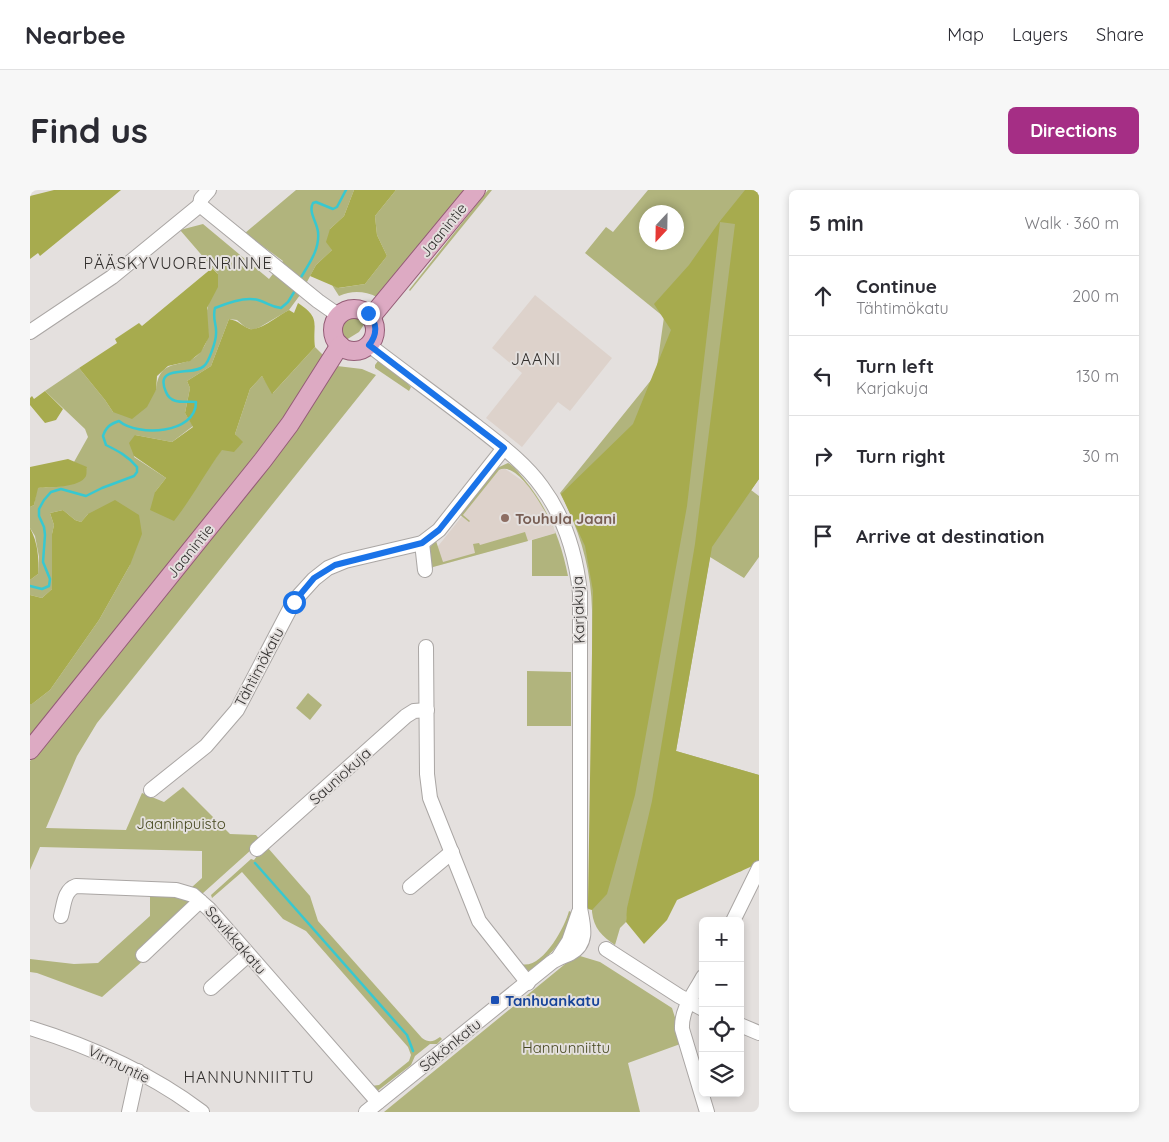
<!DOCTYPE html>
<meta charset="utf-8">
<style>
:root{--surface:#fff;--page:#f7f7f7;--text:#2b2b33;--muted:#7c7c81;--line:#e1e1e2;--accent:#a52e85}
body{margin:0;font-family:Quicksand,sans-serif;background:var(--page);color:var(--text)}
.controls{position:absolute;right:15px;bottom:15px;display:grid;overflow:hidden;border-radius:8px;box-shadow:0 2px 8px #0003}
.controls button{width:45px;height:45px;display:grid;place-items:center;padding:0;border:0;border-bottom:1px solid var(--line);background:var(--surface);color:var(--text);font:25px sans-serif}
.compass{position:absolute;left:609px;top:15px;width:45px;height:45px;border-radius:50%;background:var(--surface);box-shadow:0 2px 8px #0003;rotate:202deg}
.stop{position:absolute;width:15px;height:15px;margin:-11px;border:4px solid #1a73e8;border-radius:50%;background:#fff}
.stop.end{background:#1a73e8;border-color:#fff;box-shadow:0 1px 5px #0008}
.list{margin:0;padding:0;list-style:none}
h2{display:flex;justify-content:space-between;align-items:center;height:65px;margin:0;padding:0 20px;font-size:21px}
h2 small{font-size:16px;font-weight:400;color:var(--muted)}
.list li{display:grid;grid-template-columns:32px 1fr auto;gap:15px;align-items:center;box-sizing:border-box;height:80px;padding:0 20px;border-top:1px solid var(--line)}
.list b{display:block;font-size:19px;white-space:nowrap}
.list p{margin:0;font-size:16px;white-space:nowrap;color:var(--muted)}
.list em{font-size:16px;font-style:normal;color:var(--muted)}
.icon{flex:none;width:28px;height:28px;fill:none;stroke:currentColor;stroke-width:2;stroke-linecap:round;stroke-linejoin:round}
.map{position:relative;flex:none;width:729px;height:922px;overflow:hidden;border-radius:8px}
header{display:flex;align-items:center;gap:30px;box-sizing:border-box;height:70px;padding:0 25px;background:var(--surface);border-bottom:1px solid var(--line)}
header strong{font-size:24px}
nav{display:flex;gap:28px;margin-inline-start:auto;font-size:18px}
.intro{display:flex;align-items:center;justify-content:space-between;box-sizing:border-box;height:120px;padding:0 30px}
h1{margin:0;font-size:35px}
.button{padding:12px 22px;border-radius:8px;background:var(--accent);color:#fff;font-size:18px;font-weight:700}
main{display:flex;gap:30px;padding:0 30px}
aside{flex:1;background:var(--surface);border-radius:8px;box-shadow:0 2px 8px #0003}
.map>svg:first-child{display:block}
.built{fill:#ddd2cb}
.green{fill:#b1b47d;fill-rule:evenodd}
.forest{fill:#a7ab4e}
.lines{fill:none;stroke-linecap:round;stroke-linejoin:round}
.stream{stroke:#38c8d0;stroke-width:2.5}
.minor-casing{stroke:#aaa6a4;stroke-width:16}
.major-casing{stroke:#945c76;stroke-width:20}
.minor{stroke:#fff;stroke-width:14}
.major{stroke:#ddaac3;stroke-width:18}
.route{stroke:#1a73e8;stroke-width:6}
.education-dot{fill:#8d6e63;stroke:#e4e0de;stroke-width:2}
.transit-dot{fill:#1a4fb4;stroke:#e4e0de;stroke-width:2}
.labels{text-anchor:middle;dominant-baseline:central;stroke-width:4;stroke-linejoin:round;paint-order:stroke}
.street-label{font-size:15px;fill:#343231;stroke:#e4e0de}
.education-label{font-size:15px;font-weight:bold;fill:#785e54;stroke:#e4e0de;text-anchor:start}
.park-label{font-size:15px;fill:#45471f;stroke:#e4e0de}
.transit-label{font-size:15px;font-weight:bold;fill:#164399;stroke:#e4e0de;text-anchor:start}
.neighbourhood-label{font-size:16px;letter-spacing:1px;fill:#33302e;stroke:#e4e0de}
</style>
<header>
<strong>Nearbee</strong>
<nav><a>Map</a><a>Layers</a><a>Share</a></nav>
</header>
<div class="intro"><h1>Find us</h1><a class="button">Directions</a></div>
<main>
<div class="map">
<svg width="729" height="922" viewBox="0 0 729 922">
<rect width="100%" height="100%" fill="#e4e0de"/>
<!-- built -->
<g class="built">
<polygon points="505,105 582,168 540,221 528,212 492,257 456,228 492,183 462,158"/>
<polygon points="474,278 497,294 513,318 526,343 403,377 405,360 468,281"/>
</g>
<!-- green -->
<g class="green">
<path d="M266,0H324L314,26L300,39L302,60L286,75L270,105L259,120L230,137L223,140L215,137L207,130L199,129L181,176L157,191L160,198L155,223L163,236L142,252L105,245L104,267L136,288L125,302L178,279L192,259L212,253L205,244L220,199L232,186L243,203L285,157L293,165L283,187L259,228L0,547V514H2L20,500L69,430L100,375L58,324L51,332L45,330L33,320L20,323L24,335L22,344V399L12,408L0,405V390L8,384L9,367L5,346L0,338V317L4,315L7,298L26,297L57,278L44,272L58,247L55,239L15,201L49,178L75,210L83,222L126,200C130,163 155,183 171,161C185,143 173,133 178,116C183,101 188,102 188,84L150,40L173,34L239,89L253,71L215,43Z"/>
<path d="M366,0H439L347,107C335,101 322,100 309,106L302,95L309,98L335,94L357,66L347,45L345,26Z"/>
<polygon points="458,0 462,0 380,101 379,100"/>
<path d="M618,0H729V289L721,300L729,306V367L714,388L680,367L646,561L729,585L718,667L712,681L599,712L596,732L590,738L585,755C572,746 564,739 562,722V420C561,378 550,341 530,303L626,184L634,127L555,63L576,37L583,42ZM616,22H646V52H616Z"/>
<path d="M323,127L330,128L335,133L329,142L316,150C308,141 311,130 323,127Z"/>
<polygon points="348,171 361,178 381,197 379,201 345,178 345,175"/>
<polygon points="307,176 332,179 346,185 67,533 47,566 16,638 96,640 112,603 134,612 153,597 200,644 226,645 231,651 172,704 162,697 172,688 172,661 10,657 0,680 0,571 256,251"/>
<path d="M478,273C484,276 489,283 494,289C518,318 531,350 538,386H502V350L526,343C519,328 490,270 469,280L433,325L440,331L439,332L429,324L467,278Z"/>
<polygon points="495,342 498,351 403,377 403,378 400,377 400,357 406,351 413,372 445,363 443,354 449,353 450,355"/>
<polygon points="497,481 541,482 541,536 497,536"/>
<polygon points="278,503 292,515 280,530 266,518"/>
<path d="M238,658L280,706L288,731L392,848C399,853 403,852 410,847L412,849L407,854H400L385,866L381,875L346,902L341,896L349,895L379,871L381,865L378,857L276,741L253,729L212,682L182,708L181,705L221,669L224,670L230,662Z"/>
<polygon points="120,703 153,704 165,710 115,769 72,807 7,783 0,782 0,769 44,774 68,773 120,726"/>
<path d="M539,721L541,722C536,752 523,762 501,780L498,781L493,778L491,774C512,780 535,737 539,721Z"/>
<polygon points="550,766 570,772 642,818 653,853 598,873 610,922 354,922 540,770"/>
</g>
<!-- forest -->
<g class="forest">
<polygon points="24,0 91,0 10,66 8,63 0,69 0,6"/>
<polygon points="324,0 366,0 345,26 347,45 357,66 335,94 308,98 280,86 286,75 302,60 296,52 300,39 314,26"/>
<polygon points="715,0 729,0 729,289 682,357 646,561 729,585 729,673 647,710 637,730 614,754 596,732 597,718 622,611 665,354 705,34 690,32 657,316 605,605 577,704 562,720 558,719 558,713 563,401 555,356 531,304 603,234 641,140 624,114 659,75 690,31"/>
<polygon points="182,78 188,84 188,97 177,118 179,147 171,162 160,171 138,176 127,186 126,200 117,217 102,229 83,222 75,210 49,178 87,153 85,149 109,133 112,136"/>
<path d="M268,113C292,129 282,133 285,157L242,204L232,186L220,199L205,244L213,252L204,262L192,260C175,283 162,308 144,331L120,320L125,302L136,288L104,266L99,253L105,245L142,252L163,237L155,223L160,198L157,191L181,176L199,129C210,131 211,136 220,139C230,141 249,125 259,120L264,123Z"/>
<polygon points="15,201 33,219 26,230 15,233 0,215 0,208 2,206 4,209"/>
<path d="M38,269L57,277C56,280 57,283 56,286C50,298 19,297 8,298L4,315L0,317V277Z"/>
<polygon points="85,310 109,325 112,344 100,375 69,430 20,500 2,514 0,514 0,405 12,408 22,399 22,344 24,335 20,323 33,320 45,330 51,332 58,324"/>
<path d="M0,338C8,353 9,368 8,384L0,390Z"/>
</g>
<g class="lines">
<!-- stream -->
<g class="stream">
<path d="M270,89C278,75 290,60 288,42C287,32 278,22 283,13L286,12L303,19L307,17L316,0"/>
<path d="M0,396L12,399L19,396L20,389L13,372L15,345L14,337L9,326V319L14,310L21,302L31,299L56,306L72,298L104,286L107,282V277C98,266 88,261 76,255L73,246C76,237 80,234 89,231C108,247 166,244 166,212C155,211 141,215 136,202C123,173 163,187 174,176C179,172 186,151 186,144C187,134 182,129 185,118C197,113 215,106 228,110C238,113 241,117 251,118L258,112L266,99"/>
<polyline points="225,673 377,845 383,861"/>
</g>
<!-- minor casing -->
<g class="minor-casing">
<g id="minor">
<polyline points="170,15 288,111 308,125"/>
<polyline points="170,15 171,9 179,0"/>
<polyline points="0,142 82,87 170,15"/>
<polyline points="392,353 395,380"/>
<polyline points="396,457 397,584 400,608 449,731 498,793"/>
<polyline points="121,600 176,556 207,520 264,411 284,389 298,378 315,371 392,353 409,340 474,258"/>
<polyline points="227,659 376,526 384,521 397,520"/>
<polyline points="380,697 422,662"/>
<path d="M31,726C34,715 34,700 46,696L146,700L163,705L179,719L348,912"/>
<polyline points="703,731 729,678"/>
<polyline points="576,759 649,806 673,819"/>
<polyline points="113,765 170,711"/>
<polyline points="528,768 539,751 549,722"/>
<path d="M673,787C664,804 651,819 652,839L677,922"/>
<polyline points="181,798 218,765"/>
<polyline points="710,835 729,843"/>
<path d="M0,838C62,857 120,883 172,922"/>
<polyline points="99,922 108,881"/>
<path d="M336,922L522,772C528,768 535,766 541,763C559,753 553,735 550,718V403C546,365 535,328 512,297C494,272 469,254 445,235C410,208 374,182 339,155"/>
</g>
</g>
<!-- major casing -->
<g class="major-casing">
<g id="major">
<circle cx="324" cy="140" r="21"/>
<polyline points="341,127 446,0"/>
<polyline points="0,560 233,270 260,234 310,155"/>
</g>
</g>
<!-- minor -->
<use href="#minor" class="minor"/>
<!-- major -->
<use href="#major" class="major"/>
</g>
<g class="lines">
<!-- route -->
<path class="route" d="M264,412L284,388L305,375L392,353L409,340L474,258L339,155C348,144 347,132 338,123"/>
</g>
<!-- markers -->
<circle class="education-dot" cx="475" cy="328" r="5"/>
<rect class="transit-dot" x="460" y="805" width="10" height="10" rx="2.5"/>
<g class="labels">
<!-- street labels -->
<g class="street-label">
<text transform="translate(413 40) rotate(-51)">Jaanintie</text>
<text transform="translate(160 361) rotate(-51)">Jaanintie</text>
<text transform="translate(548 420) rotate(-92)">Karjakuja</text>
<text transform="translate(229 477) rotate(-62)">Tähtimökatu</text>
<text transform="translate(310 586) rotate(-42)">Sauniokuja</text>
<text transform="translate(206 750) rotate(49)">Savikkakatu</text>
<text transform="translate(420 855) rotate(-39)">Säkönkatu</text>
<text transform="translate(89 874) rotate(26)">Virmuntie</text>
</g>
<!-- education labels -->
<g class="education-label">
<text x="485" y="328">Touhula Jaani</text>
</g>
<!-- park labels -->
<g class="park-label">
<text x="151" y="633">Jaaninpuisto</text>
<text x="536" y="857">Hannunniittu</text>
</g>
<!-- transit labels -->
<g class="transit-label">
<text x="475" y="810">Tanhuankatu</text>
</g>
<!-- neighbourhood labels -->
<g class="neighbourhood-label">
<text x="148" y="73">PÄÄSKYVUORENRINNE</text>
<text x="506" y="169">JAANI</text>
<text x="219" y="887">HANNUNNIITTU</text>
</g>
</g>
</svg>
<div class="controls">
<button>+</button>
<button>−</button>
<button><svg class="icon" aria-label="locate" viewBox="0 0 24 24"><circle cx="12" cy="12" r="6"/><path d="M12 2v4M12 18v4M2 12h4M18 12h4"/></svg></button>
<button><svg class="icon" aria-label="layers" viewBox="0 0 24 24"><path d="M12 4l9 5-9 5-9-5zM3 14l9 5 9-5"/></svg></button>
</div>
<svg class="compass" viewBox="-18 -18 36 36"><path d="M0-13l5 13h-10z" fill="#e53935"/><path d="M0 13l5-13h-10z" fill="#7c7c81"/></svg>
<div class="stop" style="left:264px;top:412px"></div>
<div class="stop end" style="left:338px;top:123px"></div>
</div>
<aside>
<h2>5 min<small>Walk · 360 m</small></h2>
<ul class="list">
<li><svg class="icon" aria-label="ahead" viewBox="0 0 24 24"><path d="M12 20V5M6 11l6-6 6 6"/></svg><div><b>Continue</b><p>Tähtimökatu</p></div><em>200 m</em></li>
<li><svg class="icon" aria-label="left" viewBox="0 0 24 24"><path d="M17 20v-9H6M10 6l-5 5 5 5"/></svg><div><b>Turn left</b><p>Karjakuja</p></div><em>130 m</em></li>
<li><svg class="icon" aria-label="right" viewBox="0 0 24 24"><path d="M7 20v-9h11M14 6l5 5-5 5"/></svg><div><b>Turn right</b></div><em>30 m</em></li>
<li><svg class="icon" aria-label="arrive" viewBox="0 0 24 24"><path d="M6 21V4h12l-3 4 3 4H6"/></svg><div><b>Arrive at destination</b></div></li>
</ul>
</aside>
</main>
